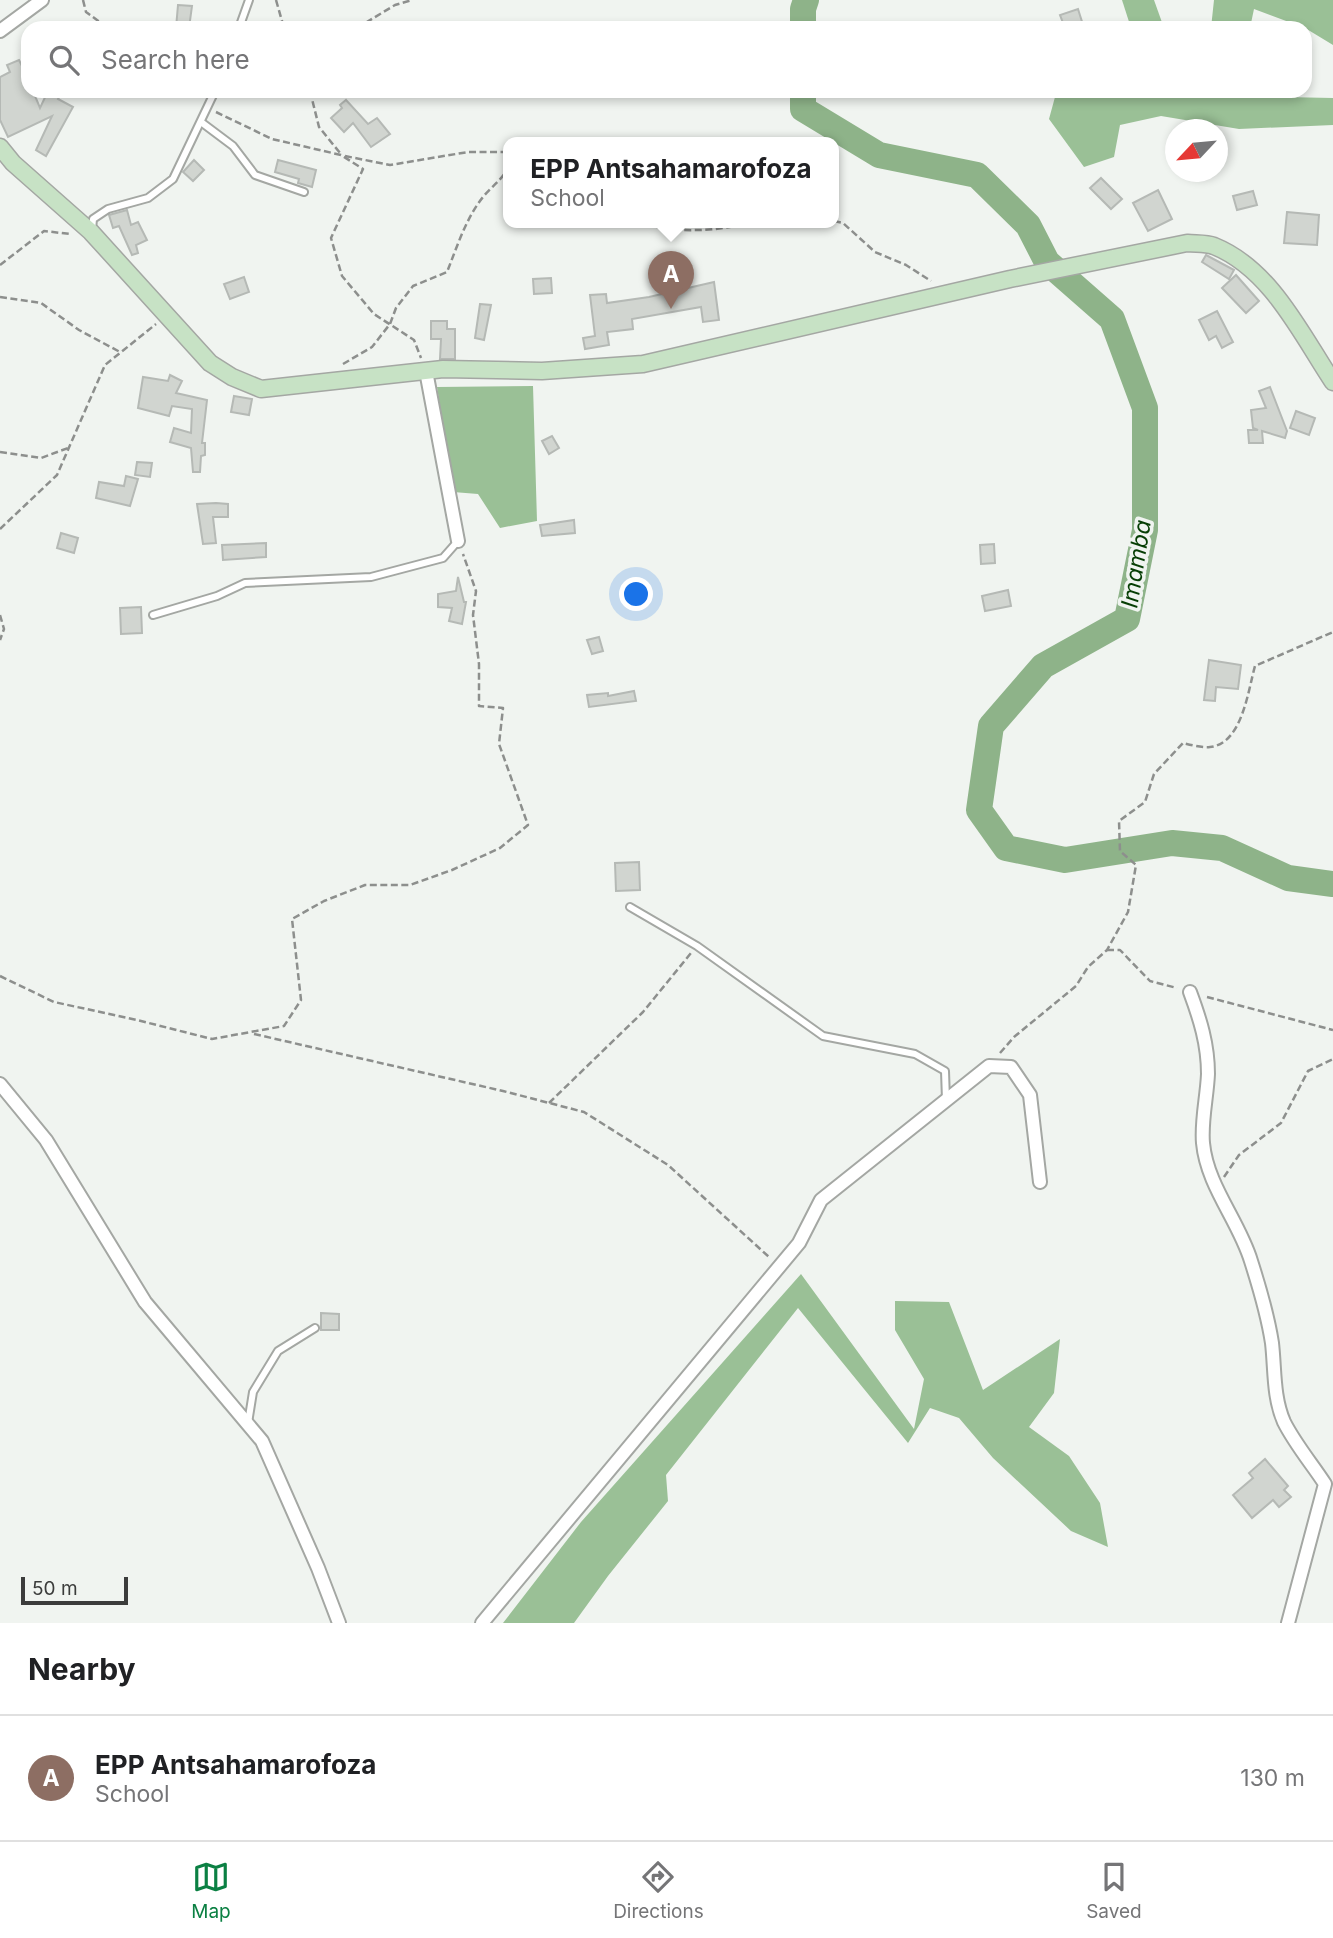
<!DOCTYPE html>
<style>
:root{--surface:#fff;--page:#f6f6f6;--text:#202124;--muted:#757577;--line:#e0e0e0;--accent:#0b8043}
body{margin:0;font-family:Inter,sans-serif;background:var(--page);color:var(--text)}
.compass{position:absolute;left:1165px;top:119px;width:63px;height:63px;border-radius:50%;background:var(--surface);box-shadow:0 4px 10px #0003;rotate:244deg}
.scale{position:absolute;left:21px;bottom:18px;width:107px;box-sizing:border-box;padding-left:7px;border:4px solid #3b3c3b;border-top:0;font-size:19px;line-height:24px;white-space:nowrap;color:#3b3c3b;-webkit-text-stroke:5px #f0f4f0;paint-order:stroke}
.you{position:absolute;left:637px;top:595px;width:24px;height:24px;margin:-18px;border:5px solid #fff;border-radius:50%;background:#1a73e8;box-shadow:0 0 0 10px #1a73e833}
.badge{display:grid;place-items:center;width:46px;height:46px;border-radius:50%;background:var(--accent);color:#fff;font-size:23px;font-weight:700}
.pin{position:absolute;translate:-50% -58px;filter:drop-shadow(0 2px 4px #0008)}
.pin::after{content:'';position:absolute;top:37px;width:24px;height:21px;background:inherit;clip-path:polygon(0 0,100% 0,50% 100%)}
.popup{position:absolute;left:503px;top:137px;width:336px;height:91px;box-sizing:border-box;display:grid;place-content:center;border-radius:14px;background:var(--surface);filter:drop-shadow(0 2px 5px #0005);font-size:23px;white-space:nowrap;color:var(--muted)}
.popup b{font-size:26px;color:var(--text)}
.popup::after{content:'';position:absolute;left:50%;top:100%;margin-left:-14px;border:14px solid transparent;border-top-color:var(--surface)}
.list{margin:0;padding:0;list-style:none}
h2{display:flex;justify-content:space-between;align-items:center;height:91px;margin:0;padding:0 28px;font-size:30px}
h2 small{font-size:23px;font-weight:400;color:var(--muted)}
.list li{display:grid;grid-template-columns:46px 1fr auto;gap:21px;align-items:center;box-sizing:border-box;height:126px;padding:0 28px;border-top:2px solid var(--line)}
.list b{display:block;font-size:26px;white-space:nowrap}
.list p{margin:0;font-size:23px;white-space:nowrap;color:var(--muted)}
.list em{font-size:23px;font-style:normal;color:var(--muted)}
.icon{flex:none;width:38px;height:38px;fill:none;stroke:currentColor;stroke-width:2;stroke-linecap:round;stroke-linejoin:round}
.map{position:relative;flex:none;width:1333px;height:1623px;overflow:hidden}
.search{position:absolute;background:var(--surface);box-shadow:0 4px 10px #0003;left:21px;right:21px;top:21px;height:77px;display:flex;align-items:center;gap:18px;box-sizing:border-box;padding:0 24px;border-radius:21px;color:var(--muted);font-size:26px}
.sheet{height:217px;background:var(--surface)}
nav{display:flex;justify-content:space-around;align-items:center;box-sizing:border-box;height:98px;border-top:2px solid var(--line);background:var(--surface);font-size:19px;color:var(--muted)}
nav a{display:grid;justify-items:center;gap:4px}
nav .on{color:var(--accent)}
.map>svg:first-child{display:block}
.forest{fill:#9ac096}
.lines{fill:none;stroke-linecap:round;stroke-linejoin:round}
.river{stroke:#8eb389;stroke-width:26}
.building{fill:#d1d5d0;stroke:#b5b9b5;stroke-width:2}
.lane-casing{stroke:#a4a7a3;stroke-width:10}
.street-casing{stroke:#a4a7a3;stroke-width:16}
.secondary-casing{stroke:#a4a7a3;stroke-width:19}
.path{stroke:#8d8f8d;stroke-width:2.5;stroke-dasharray:7 3.5;stroke-linecap:butt}
.lane{stroke:#fff;stroke-width:6}
.street{stroke:#fff;stroke-width:12}
.secondary{stroke:#c7e2c5;stroke-width:16}
.labels{text-anchor:middle;dominant-baseline:central;stroke-width:7;stroke-linejoin:round;paint-order:stroke}
.water-label{font-size:23px;font-style:italic;fill:#063e04;stroke:#f0f4f0}
</style>
<div class="map">
<svg width="1333" height="1623" viewBox="0 0 1333 1623">
<rect width="100%" height="100%" fill="#f0f4f0"/>
<!-- forest -->
<g class="forest">
<polygon points="1122,0 1154,0 1164,28 1131,28"/>
<polygon points="1214,0 1333,0 1333,45 1305,28 1254,9 1250,28 1211,28"/>
<polygon points="1054,91 1240,91 1240,96 1333,98 1333,125 1239,129 1161,116 1120,125 1114,157 1084,167 1049,119 1055,97"/>
<polygon points="533,386 537,521 500,528 478,494 453,492 437,387"/>
<polygon points="801,1274 914,1429 924,1379 895,1330 895,1301 949,1302 983,1390 1060,1339 1054,1393 1029,1427 1069,1456 1100,1503 1108,1547 1071,1531 993,1458 959,1418 930,1408 908,1443 798,1308 666,1475 668,1501 608,1576 574,1623 503,1623 581,1522"/>
</g>
<g class="lines">
<!-- river -->
<g class="river">
<polyline points="803,28 803,9 806,0"/>
<polyline points="803,91 803,109 879,155 977,175 1028,225 1047,262 1112,319 1145,408 1145,530 1127,619 1043,666 991,726 979,810 1006,848 1065,860 1172,843 1222,848 1288,878 1333,884"/>
</g>
</g>
<!-- building -->
<g class="building">
<polygon points="178,5 192,6 189,28 176,28"/>
<polygon points="1078,9 1084,28 1065,28 1060,15"/>
<polygon points="19,60 23,68 28,66 28,91 33,91 40,108 48,91 62,91 58,99 73,107 46,156 36,150 52,116 8,137 0,120 0,77 10,72 7,65"/>
<polygon points="346,100 368,124 377,118 390,134 371,147 353,123 344,132 331,118 342,108 340,105"/>
<polygon points="194,160 204,170 193,181 183,172"/>
<polygon points="278,160 316,170 312,187 298,183 299,179 275,172"/>
<polygon points="1101,178 1122,199 1111,209 1090,188"/>
<polygon points="1158,190 1172,219 1148,231 1133,203"/>
<polygon points="1253,191 1257,205 1237,210 1233,196"/>
<polygon points="127,210 131,225 138,222 147,240 136,245 138,253 132,255 119,226 113,228 109,215"/>
<polygon points="1287,212 1319,215 1317,245 1284,243"/>
<polygon points="1206,255 1234,270 1229,279 1202,262"/>
<polygon points="1236,275 1259,301 1246,313 1222,288"/>
<polygon points="244,277 249,292 230,299 224,284"/>
<polygon points="551,278 552,293 534,294 533,279"/>
<polygon points="714,282 719,320 703,322 701,307 632,319 633,329 607,332 609,345 585,349 583,338 595,336 590,295 606,294 607,303 649,297"/>
<polygon points="480,304 491,305 484,340 475,338"/>
<polygon points="1217,311 1233,342 1222,348 1216,336 1209,340 1199,320"/>
<polygon points="431,321 447,321 447,329 455,329 455,359 440,359 441,339 431,339"/>
<polygon points="170,375 182,381 176,393 207,400 202,443 205,443 205,455 201,456 200,472 193,472 191,448 170,442 174,428 191,433 192,409 172,406 169,416 138,408 143,377 168,381"/>
<polygon points="1270,387 1287,431 1285,438 1262,431 1263,443 1249,443 1248,430 1258,430 1253,428 1251,410 1266,408 1259,391"/>
<polygon points="234,396 252,399 249,415 231,412"/>
<polygon points="1296,411 1315,418 1309,435 1290,428"/>
<polygon points="552,436 559,448 549,454 542,441"/>
<polygon points="137,462 152,463 150,477 135,475"/>
<polygon points="126,476 138,479 130,506 96,498 99,482 124,486"/>
<polygon points="216,503 228,504 228,517 213,517 216,543 203,544 197,504"/>
<polygon points="574,520 575,533 542,536 540,525"/>
<polygon points="61,533 78,538 74,553 57,548"/>
<polygon points="266,543 266,557 223,560 222,545"/>
<polygon points="994,544 995,563 981,564 980,545"/>
<polygon points="458,577 464,602 466,602 462,624 449,621 452,608 438,607 438,594 456,591"/>
<polygon points="1008,590 1011,606 985,611 982,596"/>
<polygon points="141,607 142,633 121,634 120,608"/>
<polygon points="599,637 603,651 592,654 587,640"/>
<polygon points="1209,660 1241,665 1238,689 1216,687 1215,701 1204,700"/>
<polygon points="634,691 636,701 589,707 587,695 608,693 608,696"/>
<polygon points="639,862 640,890 616,891 615,863"/>
<polygon points="321,1313 339,1314 339,1330 321,1330"/>
<polygon points="1265,1459 1288,1486 1284,1490 1291,1497 1279,1507 1273,1500 1252,1518 1233,1495 1253,1478 1249,1473"/>
</g>
<g class="lines">
<!-- lane casing -->
<g class="lane-casing">
<g id="lane">
<polyline points="239,28 249,0"/>
<polyline points="201,122 233,146 255,175 304,192"/>
<polyline points="92,230 93,219 108,209 148,198 173,179 215,91"/>
<polyline points="153,615 217,596 245,583 371,577 443,558 458,541"/>
<polyline points="630,907 697,946 823,1036 915,1054 945,1071 946,1100"/>
<polyline points="248,1423 253,1392 278,1351 315,1328"/>
</g>
</g>
<!-- street casing -->
<g class="street-casing">
<g id="street">
<polyline points="0,31 42,0"/>
<polyline points="426,371 458,541"/>
<path d="M1190,992C1200,1019 1208,1044 1208,1074C1207,1097 1201,1121 1203,1143C1207,1186 1239,1221 1251,1261C1259,1286 1268,1317 1272,1343C1275,1369 1273,1397 1284,1422C1295,1444 1312,1464 1325,1484L1288,1623"/>
<polyline points="0,1084 46,1140 145,1302 262,1441 318,1568 339,1623"/>
<polyline points="482,1623 799,1243 821,1200 989,1066 1011,1067 1030,1095 1040,1182"/>
</g>
</g>
<!-- secondary casing -->
<g class="secondary-casing">
<path id="secondary" d="M0,147L13,163L91,232L210,363L232,377L261,389L443,369L542,371L643,364L1010,279L1187,243C1196,244 1206,243 1214,246C1271,269 1301,334 1333,382"/>
</g>
<!-- path -->
<g class="path">
<polyline points="83,0 86,12 108,28"/>
<polyline points="276,0 284,28"/>
<polyline points="357,28 395,5 412,0"/>
<polyline points="198,91 202,97"/>
<polyline points="310,91 319,127 340,153"/>
<polyline points="216,112 272,139 341,155 363,169 331,238 342,276 374,314 414,340 421,358"/>
<polyline points="345,156 390,165 468,152 508,152"/>
<polyline points="834,221 843,223 875,252 906,265 931,281"/>
<path d="M643,223C670,233 718,232 746,223"/>
<polyline points="0,265 44,231 70,234"/>
<polyline points="0,297 41,303 79,330 120,352"/>
<path d="M343,364L372,347L390,324L396,308L413,286L447,272C457,247 466,218 483,197C491,187 502,180 508,168"/>
<polyline points="0,452 41,458 68,448"/>
<polyline points="0,529 57,475 105,365 156,324"/>
<polyline points="0,615 4,629 0,640"/>
<polyline points="1107,950 1120,950 1150,981 1177,988"/>
<polyline points="0,976 54,1002 137,1020 212,1039 284,1026 301,1000 292,919 324,901 365,885 410,885 452,870 500,848 528,825 499,744 503,708 479,706 479,664 473,615 476,591 463,554"/>
<polyline points="1207,997 1333,1030"/>
<polyline points="254,1034 503,1091 584,1112 668,1165 769,1257"/>
<path d="M1000,1053L1014,1037L1076,986L1088,967L1107,950L1128,912L1136,865L1120,851L1119,821L1145,802L1154,774L1183,743C1191,745 1202,748 1210,747C1242,744 1248,691 1255,666L1333,632"/>
<polyline points="549,1103 643,1012 691,953"/>
<polyline points="1224,1177 1239,1155 1281,1123 1308,1071 1333,1059"/>
</g>
<!-- lane -->
<use href="#lane" class="lane"/>
<!-- street -->
<use href="#street" class="street"/>
<!-- secondary -->
<use href="#secondary" class="secondary"/>
</g>
<g class="labels">
<!-- water labels -->
<g class="water-label">
<text transform="translate(1136 564) rotate(-81)">Imamba</text>
</g>
</g>
</svg>
<svg class="compass" viewBox="-18 -18 36 36"><path d="M0-13l5 13h-10z" fill="#e53935"/><path d="M0 13l5-13h-10z" fill="#757577"/></svg>
<div class="scale">50 m</div>
<div class="you"></div>
<div class="pin badge" style="left:671px;top:309px;background:#8d6e63">A</div>
<div class="popup"><b>EPP Antsahamarofoza</b>School</div>
<div class="search"><svg class="icon" aria-label="search" viewBox="0 0 24 24"><circle cx="10" cy="10" r="6"/><path d="M15 15l6 6"/></svg>Search here</div>
</div>
<section class="sheet">
<h2>Nearby<small></small></h2>
<ul class="list">
<li><span class="badge" style="background:#8d6e63">A</span><div><b>EPP Antsahamarofoza</b><p>School</p></div><em>130 m</em></li>
</ul>
</section>
<nav>
<a class="on"><svg class="icon" aria-label="map" viewBox="0 0 24 24"><path d="M3 6l6-2 6 2 6-2v14l-6 2-6-2-6 2zM9 4v14M15 6v14"/></svg>Map</a>
<a><svg class="icon" aria-label="directions" viewBox="0 0 24 24"><path d="M12 3l9 9-9 9-9-9zM9 14v-3h6M13 9l2 2-2 2"/></svg>Directions</a>
<a><svg class="icon" aria-label="saved" viewBox="0 0 24 24"><path d="M7 4h10v16l-5-4-5 4z"/></svg>Saved</a>
</nav>
